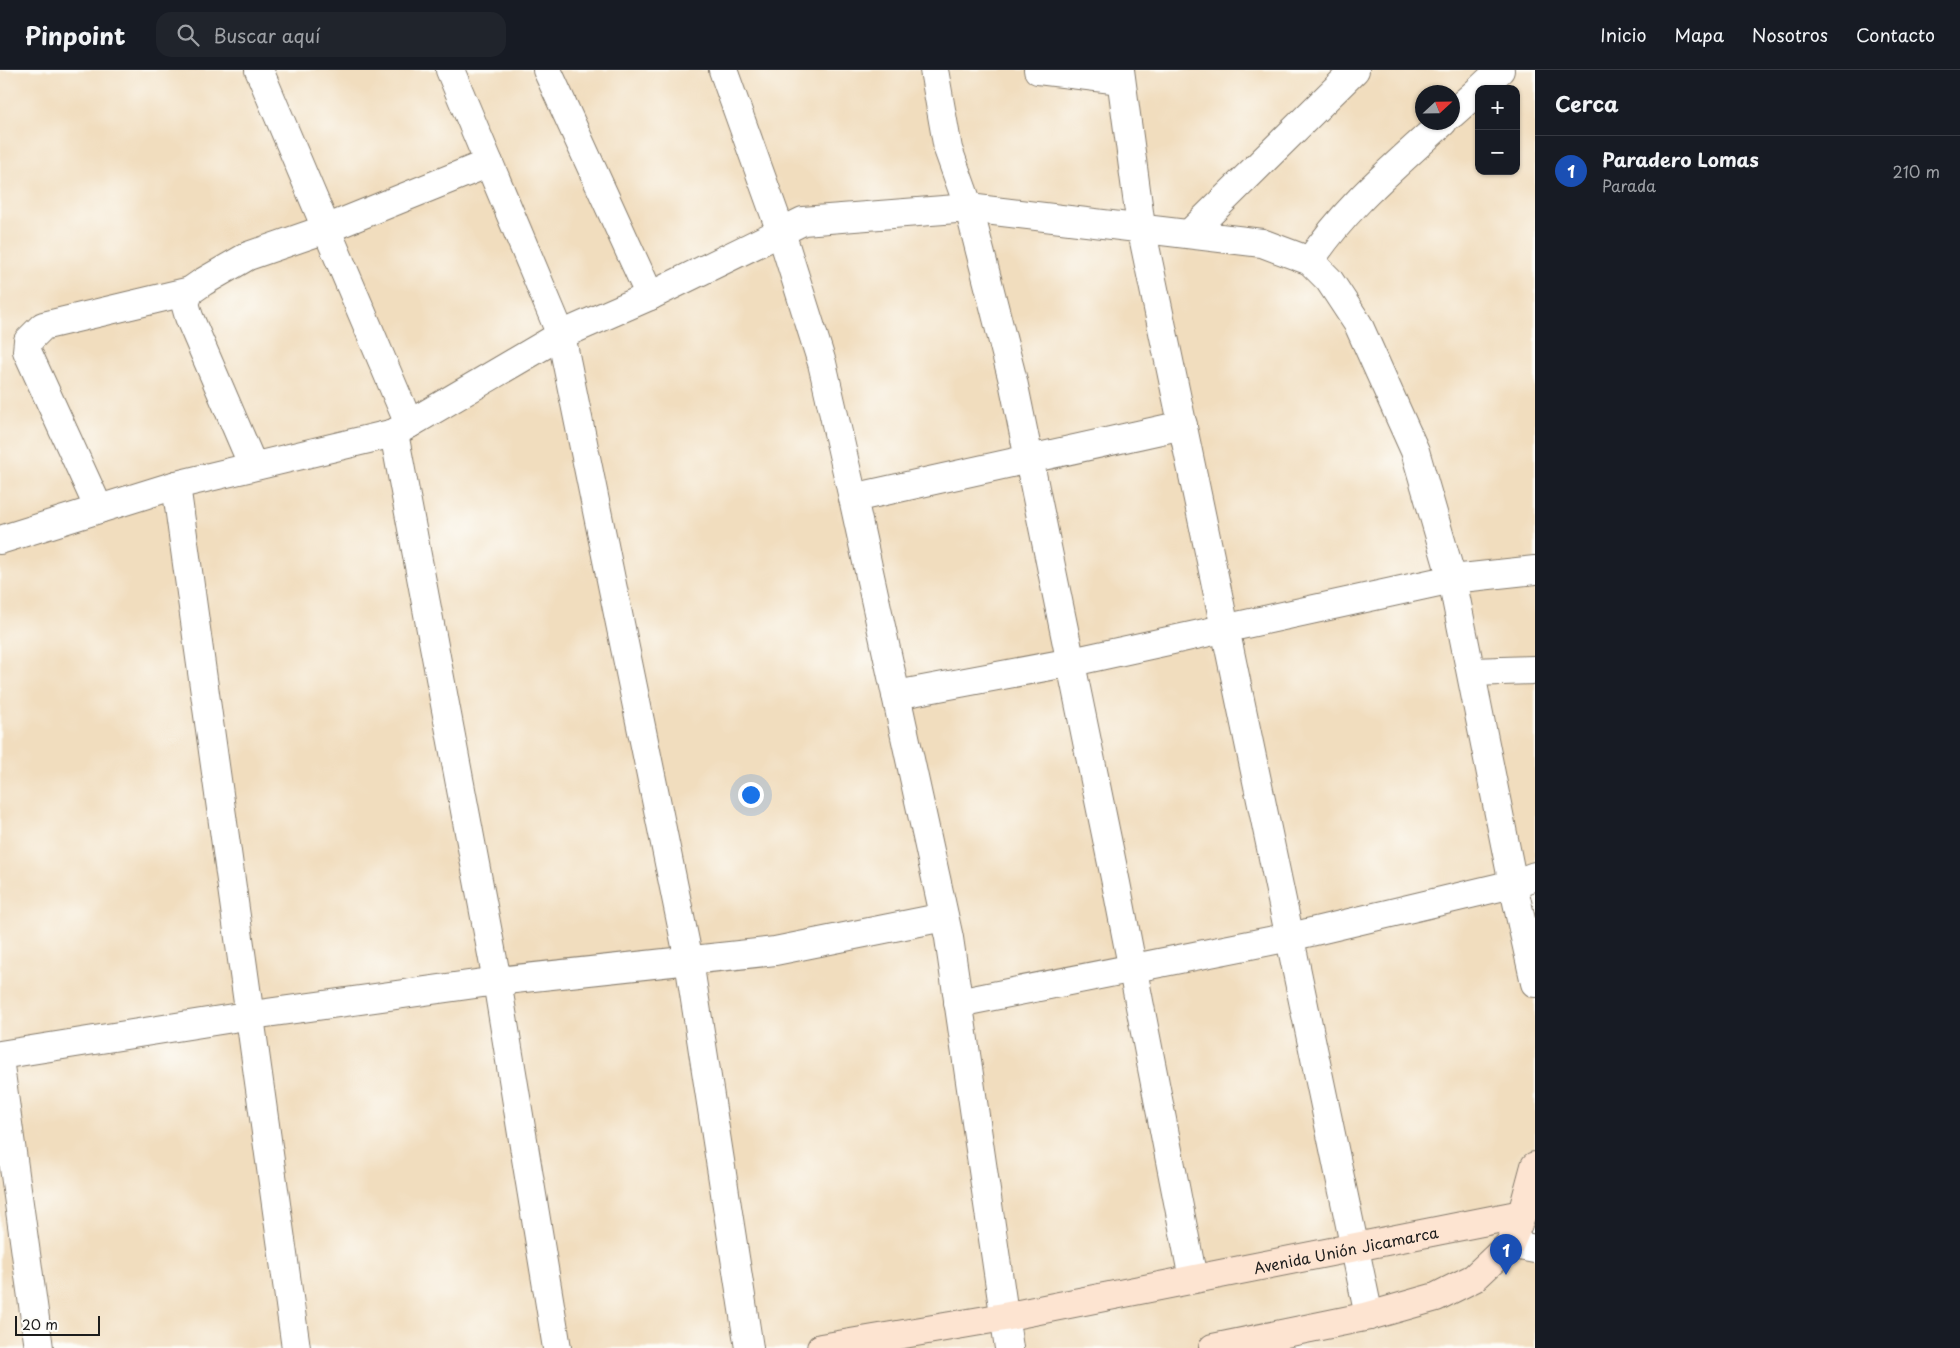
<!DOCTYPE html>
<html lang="es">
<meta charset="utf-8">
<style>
:root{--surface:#171b24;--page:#20242c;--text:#f1f3f6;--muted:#9ea1a6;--line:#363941;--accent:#d93025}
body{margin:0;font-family:"Playpen Sans",sans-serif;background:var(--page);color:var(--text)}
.controls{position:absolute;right:15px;top:15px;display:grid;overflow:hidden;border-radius:10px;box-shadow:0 1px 4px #0004}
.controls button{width:45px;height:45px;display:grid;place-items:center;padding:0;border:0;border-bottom:1px solid var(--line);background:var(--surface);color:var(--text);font:25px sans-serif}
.compass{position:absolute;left:1415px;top:15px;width:45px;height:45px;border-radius:50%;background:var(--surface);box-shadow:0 1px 4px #0004;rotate:68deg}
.scale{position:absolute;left:15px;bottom:12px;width:85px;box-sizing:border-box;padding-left:5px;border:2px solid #1c1c1c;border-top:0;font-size:14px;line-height:18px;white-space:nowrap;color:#1c1c1c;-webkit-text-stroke:4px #fdfcf7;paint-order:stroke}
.you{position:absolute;left:750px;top:724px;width:18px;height:18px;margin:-12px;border:4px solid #fff;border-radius:50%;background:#1a73e8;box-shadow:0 0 0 8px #1a73e833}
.badge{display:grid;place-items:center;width:32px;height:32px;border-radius:50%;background:var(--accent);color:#fff;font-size:16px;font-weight:700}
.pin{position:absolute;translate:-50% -41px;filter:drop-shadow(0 1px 2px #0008)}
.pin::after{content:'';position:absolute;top:26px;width:18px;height:15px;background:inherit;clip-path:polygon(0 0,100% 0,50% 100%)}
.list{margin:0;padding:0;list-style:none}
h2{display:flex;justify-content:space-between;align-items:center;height:65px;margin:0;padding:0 20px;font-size:21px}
h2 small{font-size:16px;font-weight:400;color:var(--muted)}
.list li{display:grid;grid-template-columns:32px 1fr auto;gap:15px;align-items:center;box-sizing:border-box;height:70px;padding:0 20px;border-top:1px solid var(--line)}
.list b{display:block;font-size:19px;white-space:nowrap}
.list p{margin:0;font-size:16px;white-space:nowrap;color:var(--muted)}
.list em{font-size:16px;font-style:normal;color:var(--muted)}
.icon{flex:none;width:28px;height:28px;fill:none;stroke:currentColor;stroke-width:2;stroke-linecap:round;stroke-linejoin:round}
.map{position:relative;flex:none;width:1535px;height:1278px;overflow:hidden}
header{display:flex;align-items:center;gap:30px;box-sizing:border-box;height:70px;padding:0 25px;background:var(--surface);border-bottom:1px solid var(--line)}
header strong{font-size:24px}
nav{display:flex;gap:28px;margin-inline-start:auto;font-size:18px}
.search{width:350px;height:45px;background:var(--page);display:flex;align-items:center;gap:12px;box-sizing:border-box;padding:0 18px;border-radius:15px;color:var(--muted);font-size:19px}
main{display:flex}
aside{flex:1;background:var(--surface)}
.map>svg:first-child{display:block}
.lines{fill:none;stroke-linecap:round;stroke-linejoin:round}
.minor-casing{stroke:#867c6d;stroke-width:30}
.secondary-casing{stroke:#867c6d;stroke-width:30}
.minor{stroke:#fff;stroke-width:28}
.secondary{stroke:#fde4d1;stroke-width:28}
.labels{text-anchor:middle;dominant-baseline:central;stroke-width:4.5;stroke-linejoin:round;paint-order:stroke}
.street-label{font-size:15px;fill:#1c1c1c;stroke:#fdfcf7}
</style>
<header>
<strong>Pinpoint</strong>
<div class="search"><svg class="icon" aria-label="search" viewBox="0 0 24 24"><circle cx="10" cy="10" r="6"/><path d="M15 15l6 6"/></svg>Buscar aquí</div>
<nav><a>Inicio</a><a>Mapa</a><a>Nosotros</a><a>Contacto</a></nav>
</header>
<main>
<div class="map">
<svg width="1535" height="1278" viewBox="0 0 1535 1278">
<rect width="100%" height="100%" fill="#fdfcf7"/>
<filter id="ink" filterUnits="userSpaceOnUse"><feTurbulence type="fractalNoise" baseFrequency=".02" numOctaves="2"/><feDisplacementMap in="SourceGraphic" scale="10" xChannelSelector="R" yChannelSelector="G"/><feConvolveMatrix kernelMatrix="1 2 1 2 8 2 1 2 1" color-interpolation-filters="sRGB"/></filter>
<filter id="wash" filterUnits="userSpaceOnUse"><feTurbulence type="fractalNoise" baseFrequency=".0096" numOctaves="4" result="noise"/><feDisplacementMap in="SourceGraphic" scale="20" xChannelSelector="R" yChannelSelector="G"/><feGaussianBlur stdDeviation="1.12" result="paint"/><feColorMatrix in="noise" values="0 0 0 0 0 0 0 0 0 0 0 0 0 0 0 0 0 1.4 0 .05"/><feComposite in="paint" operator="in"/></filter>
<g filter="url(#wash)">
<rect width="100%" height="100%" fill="#f1ddbe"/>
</g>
<g filter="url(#ink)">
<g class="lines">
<!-- minor casing -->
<g class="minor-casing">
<g id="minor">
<polyline points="259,0 409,354"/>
<polyline points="450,0 561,265 689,891 749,1278"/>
<polyline points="547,0 650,226"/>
<polyline points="723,0 781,162 822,293 853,428 949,868 1009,1278"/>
<polyline points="934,0 948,79 969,138 1013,311 1116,813 1193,1209"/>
<polyline points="1038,0 1121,10"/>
<polyline points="1120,0 1141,157 1369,1246"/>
<polyline points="1480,19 1500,0"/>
<polyline points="1452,44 1479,20"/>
<polyline points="1190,163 1355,0"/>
<path d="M1310,191C1346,136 1396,96 1443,52"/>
<polyline points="394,363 497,911 557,1278"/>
<polyline points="253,396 189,247 185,233 190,221 203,212 248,186 326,159 489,93"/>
<polyline points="176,415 296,1278"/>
<polyline points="853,428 1183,355"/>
<polyline points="99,439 27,281 28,271 43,256 190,221"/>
<polyline points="0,470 176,415 394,363 561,265 650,226 803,151 969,138 1262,173 1310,191 1329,210 1358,254 1415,381 1452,509 1513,814 1535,913"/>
<polyline points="1472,602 1535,600"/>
<polyline points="896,625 1072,592 1452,509 1535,500"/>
<polyline points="958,933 1290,867 1513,814 1535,806"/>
<polyline points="0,985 252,945 497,911 775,881 944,847"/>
<polyline points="0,996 39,1278"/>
<polyline points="1510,1174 1535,1179"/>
</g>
</g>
<!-- secondary casing -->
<g class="secondary-casing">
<g id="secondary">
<path id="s1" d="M821,1278L1004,1247L1522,1144"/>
<polyline points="1213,1278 1369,1246 1436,1227 1474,1208 1510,1174 1522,1144 1535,1096"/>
</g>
</g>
<!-- minor -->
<use href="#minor" class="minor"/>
<!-- secondary -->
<use href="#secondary" class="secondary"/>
</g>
</g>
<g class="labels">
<!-- street labels -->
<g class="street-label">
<text stroke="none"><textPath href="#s1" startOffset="534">Avenida Unión Jicamarca</textPath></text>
</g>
</g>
</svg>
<div class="controls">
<button>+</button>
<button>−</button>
</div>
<svg class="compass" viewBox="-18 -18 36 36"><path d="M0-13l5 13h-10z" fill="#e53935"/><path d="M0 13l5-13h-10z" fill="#9ea1a6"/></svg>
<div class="scale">20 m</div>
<div class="you"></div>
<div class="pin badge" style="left:1506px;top:1205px;background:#1a4fb4">1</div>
</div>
<aside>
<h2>Cerca<small></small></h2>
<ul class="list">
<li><span class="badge" style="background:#1a4fb4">1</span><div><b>Paradero Lomas</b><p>Parada</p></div><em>210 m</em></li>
</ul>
</aside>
</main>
